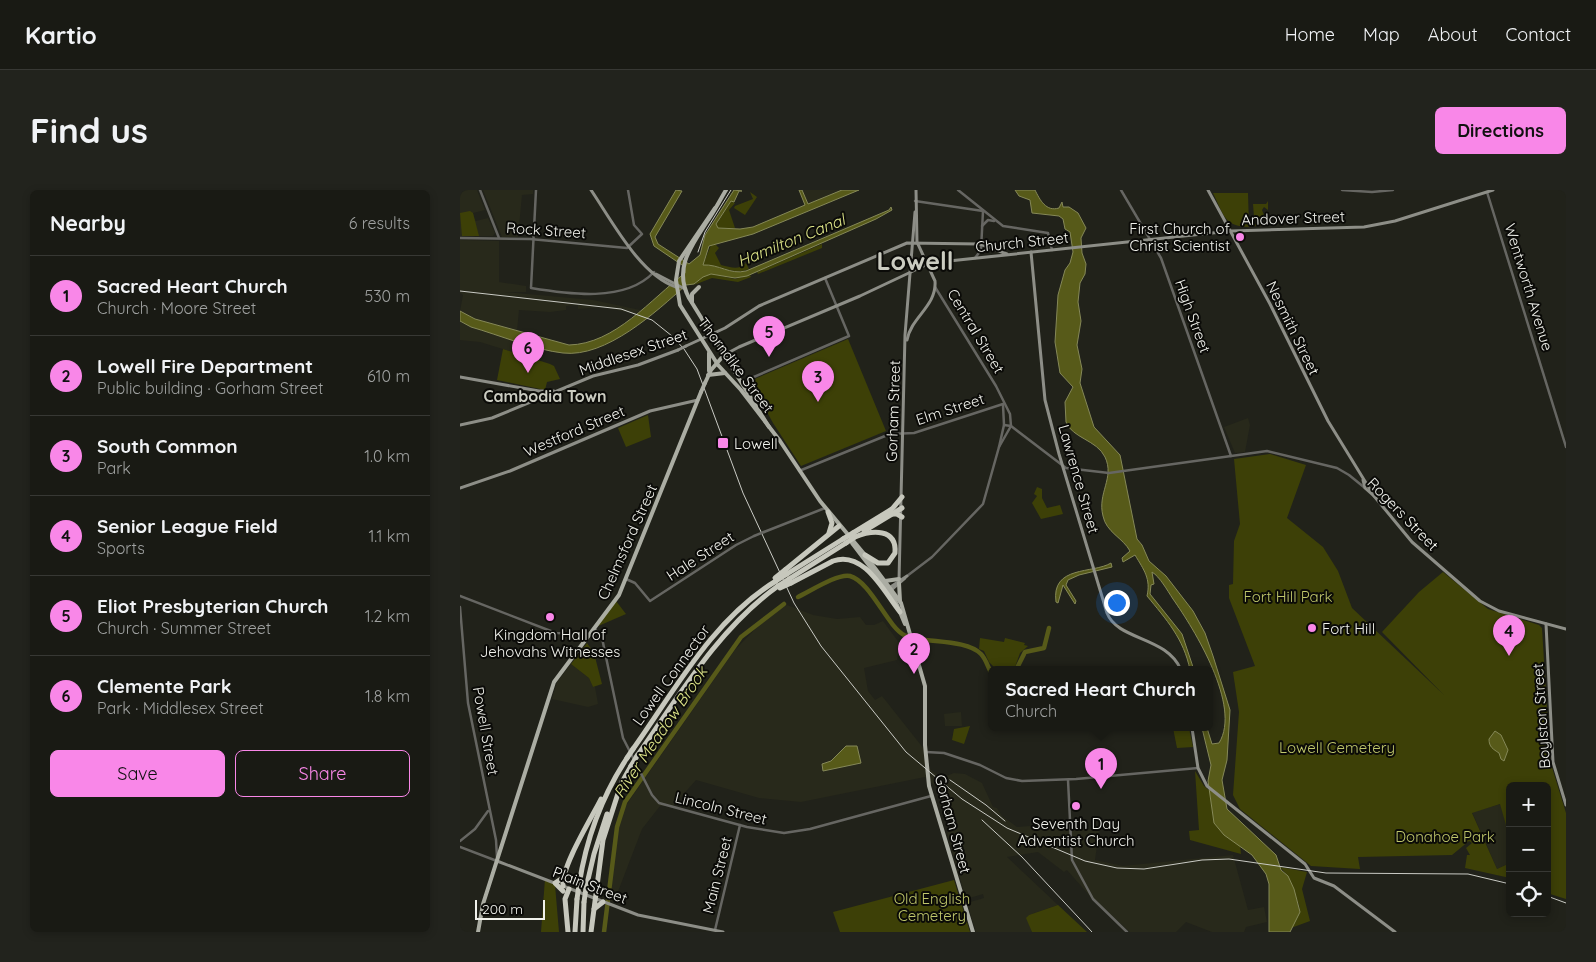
<!DOCTYPE html>
<meta charset="utf-8">
<style>
:root{--surface:#191a14;--page:#22231d;--text:#f1f3f6;--muted:#9fa1a0;--line:#373834;--accent:#f987e8}
body{margin:0;font-family:Quicksand,sans-serif;background:var(--page);color:var(--text)}
.controls{position:absolute;right:15px;bottom:15px;display:grid;overflow:hidden;border-radius:8px;box-shadow:0 2px 8px #0003}
.controls button{width:45px;height:45px;display:grid;place-items:center;padding:0;border:0;border-bottom:1px solid var(--line);background:var(--surface);color:var(--text);font:25px sans-serif}
.scale{position:absolute;left:15px;bottom:12px;width:70px;box-sizing:border-box;padding-left:5px;border:2px solid #f1f2ec;border-top:0;font-size:14px;line-height:18px;white-space:nowrap;color:#f1f2ec;-webkit-text-stroke:4px #0b0b08;paint-order:stroke}
.you{position:absolute;left:656px;top:412px;width:18px;height:18px;margin:-12px;border:4px solid #fff;border-radius:50%;background:#1a73e8;box-shadow:0 0 0 8px #1a73e833}
.badge{display:grid;place-items:center;width:32px;height:32px;border-radius:50%;background:var(--accent);color:#111;font-size:16px;font-weight:700}
.pin{position:absolute;translate:-50% -41px;filter:drop-shadow(0 1px 2px #0008)}
.pin::after{content:'';position:absolute;top:26px;width:18px;height:15px;background:inherit;clip-path:polygon(0 0,100% 0,50% 100%)}
.popup{position:absolute;left:528px;top:476px;width:225px;height:65px;box-sizing:border-box;display:grid;place-content:center;border-radius:8px;background:var(--surface);filter:drop-shadow(0 1px 4px #0005);font-size:16px;white-space:nowrap;color:var(--muted)}
.popup b{font-size:19px;color:var(--text)}
.popup::after{content:'';position:absolute;left:50%;top:100%;margin-left:-10px;border:10px solid transparent;border-top-color:var(--surface)}
.list{margin:0;padding:0;list-style:none}
h2{display:flex;justify-content:space-between;align-items:center;height:65px;margin:0;padding:0 20px;font-size:21px}
h2 small{font-size:16px;font-weight:400;color:var(--muted)}
.list li{display:grid;grid-template-columns:32px 1fr auto;gap:15px;align-items:center;box-sizing:border-box;height:80px;padding:0 20px;border-top:1px solid var(--line)}
.list b{display:block;font-size:19px;white-space:nowrap}
.list p{margin:0;font-size:16px;white-space:nowrap;color:var(--muted)}
.list em{font-size:16px;font-style:normal;color:var(--muted)}
.actions{display:flex;gap:10px;padding:15px 20px}
.actions a{flex:1;padding:11px 0;border:1px solid var(--accent);border-radius:8px;text-align:center;font-size:18px;color:var(--accent)}
.actions .main{background:var(--accent);color:#111}
.icon{flex:none;width:28px;height:28px;fill:none;stroke:currentColor;stroke-width:2;stroke-linecap:round;stroke-linejoin:round}
.map{position:relative;flex:none;width:1106px;height:742px;overflow:hidden;border-radius:8px}
header{display:flex;align-items:center;gap:30px;box-sizing:border-box;height:70px;padding:0 25px;background:var(--surface);border-bottom:1px solid var(--line)}
header strong{font-size:24px}
nav{display:flex;gap:28px;margin-inline-start:auto;font-size:18px}
.intro{display:flex;align-items:center;justify-content:space-between;box-sizing:border-box;height:120px;padding:0 30px}
h1{margin:0;font-size:35px}
.button{padding:12px 22px;border-radius:8px;background:var(--accent);color:#111;font-size:18px;font-weight:700}
main{display:flex;gap:30px;padding:0 30px}
aside{flex:1;background:var(--surface);border-radius:8px;box-shadow:0 2px 8px #0003}
.map>svg:first-child{display:block}
.built{fill:#28291b}
.green{fill:#3d4007}
.water{fill:#575a19;stroke:#858858}
.lines{fill:none;stroke-linecap:round;stroke-linejoin:round}
.river{stroke:#575a19;stroke-width:4.5}
.tertiary{stroke:#666662;stroke-width:2.5}
.secondary{stroke:#8d8e87;stroke-width:3}
.primary{stroke:#abada3;stroke-width:4}
.motorway{stroke:#c7c8bd;stroke-width:5}
.tram{stroke:#cacbc5;stroke-width:1}
.rail{stroke:#cacbc5;stroke-width:1}
.tertiary-bridge{stroke:#666662;stroke-width:2.5}
.secondary-bridge{stroke:#8d8e87;stroke-width:3}
.primary-bridge{stroke:#abada3;stroke-width:4}
.motorway-bridge{stroke:#c7c8bd;stroke-width:5}
.poi-dot{fill:#f987e8;stroke:#0b0b08;stroke-width:2}
.labels{text-anchor:middle;dominant-baseline:central;stroke-width:4;stroke-linejoin:round;paint-order:stroke}
.street-label{font-size:15px;fill:#f1f2ec;stroke:#0b0b08}
.poi-label{font-size:15px;fill:#f1f2ec;stroke:#0b0b08;text-anchor:start}
.park-label{font-size:15px;fill:#c0c76b;stroke:#0b0b08}
.water-label{font-size:16px;font-style:italic;fill:#dee588;stroke:#0b0b08}
.neighbourhood-label{font-size:16px;font-weight:bold;fill:#cbccc1;stroke:#0b0b08}
.town-label{font-size:25px;font-weight:bold;fill:#cbccc1;stroke:#0b0b08}
</style>
<header>
<strong>Kartio</strong>
<nav><a>Home</a><a>Map</a><a>About</a><a>Contact</a></nav>
</header>
<div class="intro"><h1>Find us</h1><a class="button">Directions</a></div>
<main>
<aside>
<h2>Nearby<small>6 results</small></h2>
<ul class="list">
<li><span class="badge">1</span><div><b>Sacred Heart Church</b><p>Church · Moore Street</p></div><em>530 m</em></li>
<li><span class="badge">2</span><div><b>Lowell Fire Department</b><p>Public building · Gorham Street</p></div><em>610 m</em></li>
<li><span class="badge">3</span><div><b>South Common</b><p>Park</p></div><em>1.0 km</em></li>
<li><span class="badge">4</span><div><b>Senior League Field</b><p>Sports</p></div><em>1.1 km</em></li>
<li><span class="badge">5</span><div><b>Eliot Presbyterian Church</b><p>Church · Summer Street</p></div><em>1.2 km</em></li>
<li><span class="badge">6</span><div><b>Clemente Park</b><p>Park · Middlesex Street</p></div><em>1.8 km</em></li>
</ul>
<div class="actions"><a class="main">Save</a><a>Share</a></div>
</aside>
<div class="map">
<svg width="1106" height="742" viewBox="0 0 1106 742">
<rect width="100%" height="100%" fill="#21221a"/>
<!-- built -->
<g class="built">
<polygon points="0,0 17,0 25,20 13,23 14,28 16,31 28,28 35,43 33,46 0,46"/>
<polygon points="23,0 73,0 73,4 62,5 58,47 42,47"/>
<polygon points="342,0 382,0 348,14"/>
<polygon points="0,50 39,51 39,92 66,96 66,102 44,102 133,110 180,120 176,124 143,117 118,119 118,115 106,116 106,120 90,122 59,120 57,141 15,129 0,121 3,105 0,103"/>
<polygon points="0,131 11,137 73,155 69,167 20,152 0,150"/>
<polygon points="788,228 790,235 785,262 775,263 764,237"/>
<polygon points="327,415 353,425 377,429 400,427 406,435 414,435 423,431 440,454 437,470 404,478 408,501 415,510 422,506 464,559 465,575 481,588 494,583 505,584 522,593 533,617 537,618 542,626 557,637 597,634 639,641 635,670 663,676 773,665 788,720 804,717 807,732 786,737 784,742 752,742 726,732 716,742 670,742 629,705 607,680 604,682 578,662 547,667 598,715 569,725 567,728 572,742 516,742 507,713 524,708 523,704 506,709 487,643 495,637 494,621 482,602 465,587 341,612 299,608 236,590 213,616 200,616 182,639 154,712 150,710 158,637 162,621 274,461 305,429"/>
<polygon points="111,474 129,488 133,497 135,497 138,514 128,517 92,509 97,492"/>
<polygon points="501,522 502,536 485,536 484,524"/>
<polygon points="1041,614 1050,648 1050,673 1037,679 1012,622"/>
</g>
<!-- green -->
<g class="green">
<polygon points="290,2 297,7 285,25 274,18 275,16 293,9"/>
<path d="M753,3H788L789,37C764,37 763,23 753,3Z"/>
<polygon points="271,11 275,13 269,20 275,38 258,38 256,35"/>
<polygon points="808,11 808,20 804,17 802,20 804,25 807,24 808,21 808,36 794,36 794,34 807,34 807,28 794,27 793,14 806,14"/>
<polygon points="10,21 13,23 19,46 2,46 0,23"/>
<polygon points="362,54 362,58 298,84 297,82"/>
<path d="M251,55H256L259,58L255,63L261,75C271,77 278,81 286,73L289,79C273,86 261,74 243,75Z"/>
<polygon points="251,84 275,89 290,85 291,87 278,92 252,88 234,95 242,87"/>
<polygon points="388,149 426,241 341,276 313,233 290,191"/>
<polygon points="43,159 90,174 94,176 100,189 87,192 85,200 37,190"/>
<polygon points="188,225 191,247 166,257 158,238"/>
<polygon points="810,264 846,275 827,328 863,357 878,381 892,418 984,505 922,442 959,402 983,382 1028,419 1079,435 1082,438 1090,571 1106,623 1106,709 1087,703 1087,596 1050,596 1050,649 1040,614 1012,623 1037,679 1050,673 1050,688 1005,678 1007,665 1010,665 1006,658 1012,653 1009,651 992,665 898,667 900,679 851,676 780,619 773,605 779,522 773,482 795,476 769,408 769,395 773,394 774,351 780,334 774,269"/>
<polygon points="577,297 582,299 582,308 587,318 600,315 603,324 581,329 572,313 577,306 574,304"/>
<polygon points="156,411 166,424 136,437"/>
<polygon points="520,448 544,452 545,448 565,453 564,455 568,456 560,463 555,477 548,480 537,480 529,472 524,461 519,459"/>
<polygon points="127,453 134,463 142,494 133,497 129,488 111,474"/>
<polygon points="510,536 504,554 492,550 494,539"/>
<polygon points="713,538 729,538 733,557 717,558"/>
<path d="M735,581L744,596L750,601C754,630 754,639 780,655L781,664L730,650L729,641L739,640Z"/>
<polygon points="820,677 847,682 842,699 850,731 831,738 840,722 839,715 828,686"/>
<polygon points="85,689 95,695 99,742 81,742"/>
<polygon points="494,690 510,742 380,742 373,722"/>
<polygon points="598,715 627,742 572,742 566,728 569,725"/>
</g>
<!-- water -->
<g class="water">
<path d="M216,0L222,1L195,47L198,54L229,74L240,65L245,45L274,0L282,1H279L274,12L271,11L256,34L258,38L280,39L293,37L345,15L339,0H342L348,14L382,0H399L293,44L249,56L243,75C259,74 270,85 286,81L429,20L431,17L432,20L416,29L287,86L275,88L251,84L243,87L234,94L226,95C196,122 146,168 103,163C75,160 39,145 11,137L0,131V121L15,129L109,155C155,154 191,109 225,83V77L194,56L190,44Z"/>
<path d="M555,0H575C580,10 586,22 599,18L602,12L603,17H609L618,23L626,38L621,48L622,63L626,74L625,84L620,93L618,112L621,131L617,155L622,179L620,193L634,237L660,265L677,349L682,355L689,371L706,386L733,421L745,443L753,466L770,520L767,570L762,590L767,619L816,665L821,680L828,686L834,699L840,722L830,742H809V694L806,684L792,665L764,645L754,633L748,591L751,575L742,538H747L752,554L759,553C782,516 734,439 713,409C707,400 700,387 692,382L694,394L691,395L690,404L722,444L734,480H730C724,449 706,429 687,406C691,389 684,380 675,365L663,372L662,368L670,361C663,348 646,342 643,326C637,303 655,288 645,267C637,250 612,248 606,232L605,212L613,197L600,183L595,152L598,105L605,80L610,73L613,62L610,42L605,39L603,29L599,26L572,23L570,10L559,6Z"/>
<path d="M651,373L652,377L619,385L608,390L606,395L616,411L615,414L603,395L598,413L596,412C591,375 633,384 651,373Z"/>
<path d="M1035,541L1041,545L1048,560L1044,571L1041,569L1039,563C1033,559 1029,557 1029,549Z"/>
<polygon points="386,556 397,556 401,573 363,581 362,574 371,571"/>
</g>
<g class="lines">
<!-- river -->
<g class="river">
<path d="M338,407C349,402 378,383 390,386C411,392 427,436 444,445C463,454 505,448 521,464C526,469 528,478 532,484"/>
<polyline points="556,480 565,462 584,458 589,438"/>
<polyline points="144,742 157,637 165,612 281,447 324,414"/>
</g>
<!-- tertiary -->
<g class="tertiary">
<polyline points="20,0 39,48"/>
<path d="M76,0L71,98C108,104 165,113 194,82"/>
<polyline points="498,0 543,36 588,43 592,60"/>
<polyline points="661,0 701,68 771,266"/>
<polyline points="882,0 912,2 933,0"/>
<polyline points="1027,2 1106,257"/>
<polyline points="455,11 523,21"/>
<polyline points="522,36 528,30 534,31"/>
<polyline points="0,48 70,49 167,58 182,44 174,35 168,0"/>
<polyline points="515,68 521,60 523,21"/>
<polyline points="282,192 389,146 365,88"/>
<polyline points="544,235 551,236 606,278 649,283 807,261 877,278 889,285 905,298"/>
<polyline points="539,257 544,235 543,215"/>
<polyline points="339,281 430,244 454,243 543,214"/>
<polyline points="304,342 365,318"/>
<polyline points="447,386 472,367 523,314 539,257 551,236 550,224 536,196 475,97"/>
<polyline points="166,389 175,393 190,411 276,355 294,346"/>
<polyline points="0,406 96,443 131,444"/>
<polyline points="0,417 8,513 36,650 37,667"/>
<polyline points="135,439 142,448 163,548 192,605 199,613 287,637 324,643 350,639 471,606"/>
<polyline points="466,562 484,563 520,575 546,588 562,591 616,589 738,578"/>
<polyline points="608,590 612,670 633,709 667,742"/>
<polyline points="0,651 15,639 28,621"/>
<polyline points="0,657 37,671"/>
<polyline points="255,740 280,635"/>
</g>
<!-- secondary -->
<g class="secondary">
<path d="M131,0C152,31 180,85 216,97"/>
<polyline points="748,0 810,114 868,231 914,306"/>
<path d="M571,62L585,210L599,264L647,423C658,451 707,446 721,480"/>
<polyline points="196,84 225,99"/>
<path d="M447,150C451,127 477,116 475,91L457,52L456,0"/>
<polyline points="226,156 265,138 299,116 447,53 520,54 547,64"/>
<polyline points="264,165 279,157 400,106 470,73 771,41 904,37 935,31 1033,0"/>
<polyline points="0,187 79,201 94,201"/>
<polyline points="0,235 32,228 133,186 178,175 218,160"/>
<polyline points="903,290 905,298 914,306 952,352 1020,411 1039,421 1106,439"/>
<polyline points="0,298 50,281 190,221 238,210"/>
<polyline points="439,390 445,145 455,22"/>
<polyline points="429,398 447,386"/>
<polyline points="431,400 445,388"/>
<polyline points="1086,434 1093,572 1106,615"/>
<polyline points="732,538 738,578 747,596 845,674 854,688 874,696 935,742"/>
<polyline points="37,671 97,694"/>
<polyline points="103,696 178,725 263,742"/>
</g>
<!-- primary -->
<g class="primary">
<path d="M266,0C260,10 255,20 248,30C232,55 213,78 229,108L309,237"/>
<polyline points="255,18 219,71 216,90 220,115 258,175 281,200 320,251 360,311 405,365 441,413 465,496 465,555 469,596 513,742"/>
<polyline points="232,112 232,104 239,97"/>
<polyline points="249,181 249,163"/>
<polyline points="248,185 265,183"/>
<polyline points="245,193 251,180 264,165"/>
<polyline points="392,353 434,408 445,434"/>
<polyline points="425,391 439,389"/>
<polyline points="439,393 440,411"/>
<polyline points="18,742 23,714 94,492 159,405 241,202"/>
</g>
<!-- motorway -->
<g class="motorway">
<polyline points="368,322 372,333 369,343"/>
<polyline points="432,324 437,324 442,327"/>
<polyline points="404,341 442,318"/>
<polyline points="393,343 432,319 442,307"/>
<path d="M395,347C412,340 437,338 435,363L428,373H418L405,365"/>
<polyline points="325,380 379,336"/>
<polyline points="327,384 383,349"/>
<polyline points="329,389 386,353"/>
<path d="M331,393L373,371C404,360 424,402 440,422"/>
<path d="M173,559C215,500 253,429 316,391"/>
<path d="M177,566C219,506 258,439 318,396"/>
<polyline points="161,594 171,576"/>
<path d="M119,695C126,650 142,606 167,568"/>
<path d="M103,696C101,677 132,627 141,609"/>
<polyline points="126,698 134,664 147,624"/>
<polyline points="103,701 95,693 104,687"/>
<polyline points="134,719 143,712"/>
<polyline points="108,742 105,709 109,699"/>
<polyline points="115,742 117,709"/>
<polyline points="123,742 124,712"/>
<polyline points="131,742 143,650 162,591"/>
</g>
<!-- tram -->
<polyline class="tram" points="238,62 245,42 271,0"/>
<!-- rail -->
<g class="rail">
<polyline points="0,101 161,119 192,130 212,146 224,159 237,179 283,303 334,413 361,456 446,562 502,609 547,638 625,671 657,678 684,679 742,670 769,669 866,683 1008,684 1050,694"/>
<polyline points="490,590 526,615 545,631"/>
<polyline points="522,630 562,667 632,742"/>
<polyline points="1087,706 1106,713"/>
</g>
<!-- tertiary-bridge -->
<polyline class="tertiary-bridge" points="294,346 304,342"/>
<!-- secondary-bridge -->
<polyline class="secondary-bridge" points="218,160 226,156"/>
<!-- primary-bridge -->
<polyline class="primary-bridge" points="241,202 245,193"/>
<!-- motorway-bridge -->
<g class="motorway-bridge">
<polyline points="383,349 393,343"/>
<polyline points="386,353 395,347"/>
<polyline points="315,388 325,380"/>
<polyline points="316,391 327,384"/>
<polyline points="318,396 329,389"/>
<polyline points="320,398 331,393"/>
<polyline points="167,568 173,559"/>
<polyline points="171,576 177,566"/>
<polyline points="117,709 119,695"/>
<polyline points="124,712 126,698"/>
</g>
</g>
<!-- markers -->
<g class="poi-dot">
<circle cx="780" cy="47" r="5"/>
<rect x="257" y="247" width="12" height="12" rx="2.5"/>
<circle cx="90" cy="427" r="5"/>
<circle cx="852" cy="438" r="5"/>
<circle cx="616" cy="616" r="5"/>
</g>
<g class="labels">
<!-- street labels -->
<g class="street-label">
<text transform="translate(833 28) rotate(-2)">Andover Street</text>
<text transform="translate(86 40) rotate(4)">Rock Street</text>
<text transform="translate(562 52) rotate(-6)">Church Street</text>
<text transform="translate(1069 97) rotate(73)">Wentworth Avenue</text>
<text transform="translate(733 126) rotate(70)">High Street</text>
<text transform="translate(833 138) rotate(64)">Nesmith Street</text>
<text transform="translate(516 141) rotate(59)">Central Street</text>
<text transform="translate(173 162) rotate(-19)">Middlesex Street</text>
<text transform="translate(276 175) rotate(53)">Thorndike Street</text>
<text transform="translate(490 219) rotate(-18)">Elm Street</text>
<text transform="translate(433 221) rotate(-88)">Gorham Street</text>
<text transform="translate(114 241) rotate(-23)">Westford Street</text>
<text transform="translate(619 289) rotate(74)">Lawrence Street</text>
<text transform="translate(943 324) rotate(46)">Rogers Street</text>
<text transform="translate(167 352) rotate(-66)">Chelmsford Street</text>
<text transform="translate(240 366) rotate(-33)">Hale Street</text>
<text transform="translate(211 485) rotate(-54)">Lowell Connector</text>
<text transform="translate(1081 526) rotate(-94)">Boylston Street</text>
<text transform="translate(26 541) rotate(80)">Powell Street</text>
<text transform="translate(261 618) rotate(14)">Lincoln Street</text>
<text transform="translate(493 634) rotate(75)">Gorham Street</text>
<text transform="translate(257 685) rotate(-76)">Main Street</text>
<text transform="translate(130 695) rotate(21)">Plain Street</text>
</g>
<!-- poi labels -->
<g class="poi-label">
<text x="770" y="38" text-anchor="end">First Church of<tspan x="770" dy="17">Christ Scientist</tspan></text>
<text x="274" y="253">Lowell</text>
<text x="862" y="438">Fort Hill</text>
<text x="90" y="444" text-anchor="middle">Kingdom Hall of<tspan x="90" dy="17">Jehovahs Witnesses</tspan></text>
<text x="616" y="633" text-anchor="middle">Seventh Day<tspan x="616" dy="17">Adventist Church</tspan></text>
</g>
<!-- park labels -->
<g class="park-label">
<text x="828" y="406">Fort Hill Park</text>
<text x="877" y="557">Lowell Cemetery</text>
<text x="985" y="646">Donahoe Park</text>
<text x="472" y="708">Old English<tspan x="472" dy="17">Cemetery</tspan></text>
</g>
<!-- water labels -->
<g class="water-label">
<text transform="translate(331 50) rotate(-22)">Hamilton Canal</text>
<text transform="translate(200 542) rotate(-56)">River Meadow Brook</text>
</g>
<!-- neighbourhood labels -->
<g class="neighbourhood-label">
<text x="85" y="206">Cambodia Town</text>
</g>
<!-- town labels -->
<g class="town-label">
<text x="455" y="70">Lowell</text>
</g>
</g>
</svg>
<div class="controls">
<button>+</button>
<button>−</button>
<button><svg class="icon" aria-label="locate" viewBox="0 0 24 24"><circle cx="12" cy="12" r="6"/><path d="M12 2v4M12 18v4M2 12h4M18 12h4"/></svg></button>
</div>
<div class="scale">200 m</div>
<div class="you"></div>
<div class="pin badge" style="left:641px;top:599px">1</div>
<div class="popup"><b>Sacred Heart Church</b>Church</div>
<div class="pin badge" style="left:454px;top:484px">2</div>
<div class="pin badge" style="left:358px;top:212px">3</div>
<div class="pin badge" style="left:1049px;top:466px">4</div>
<div class="pin badge" style="left:309px;top:167px">5</div>
<div class="pin badge" style="left:68px;top:183px">6</div>
</div>
</main>
